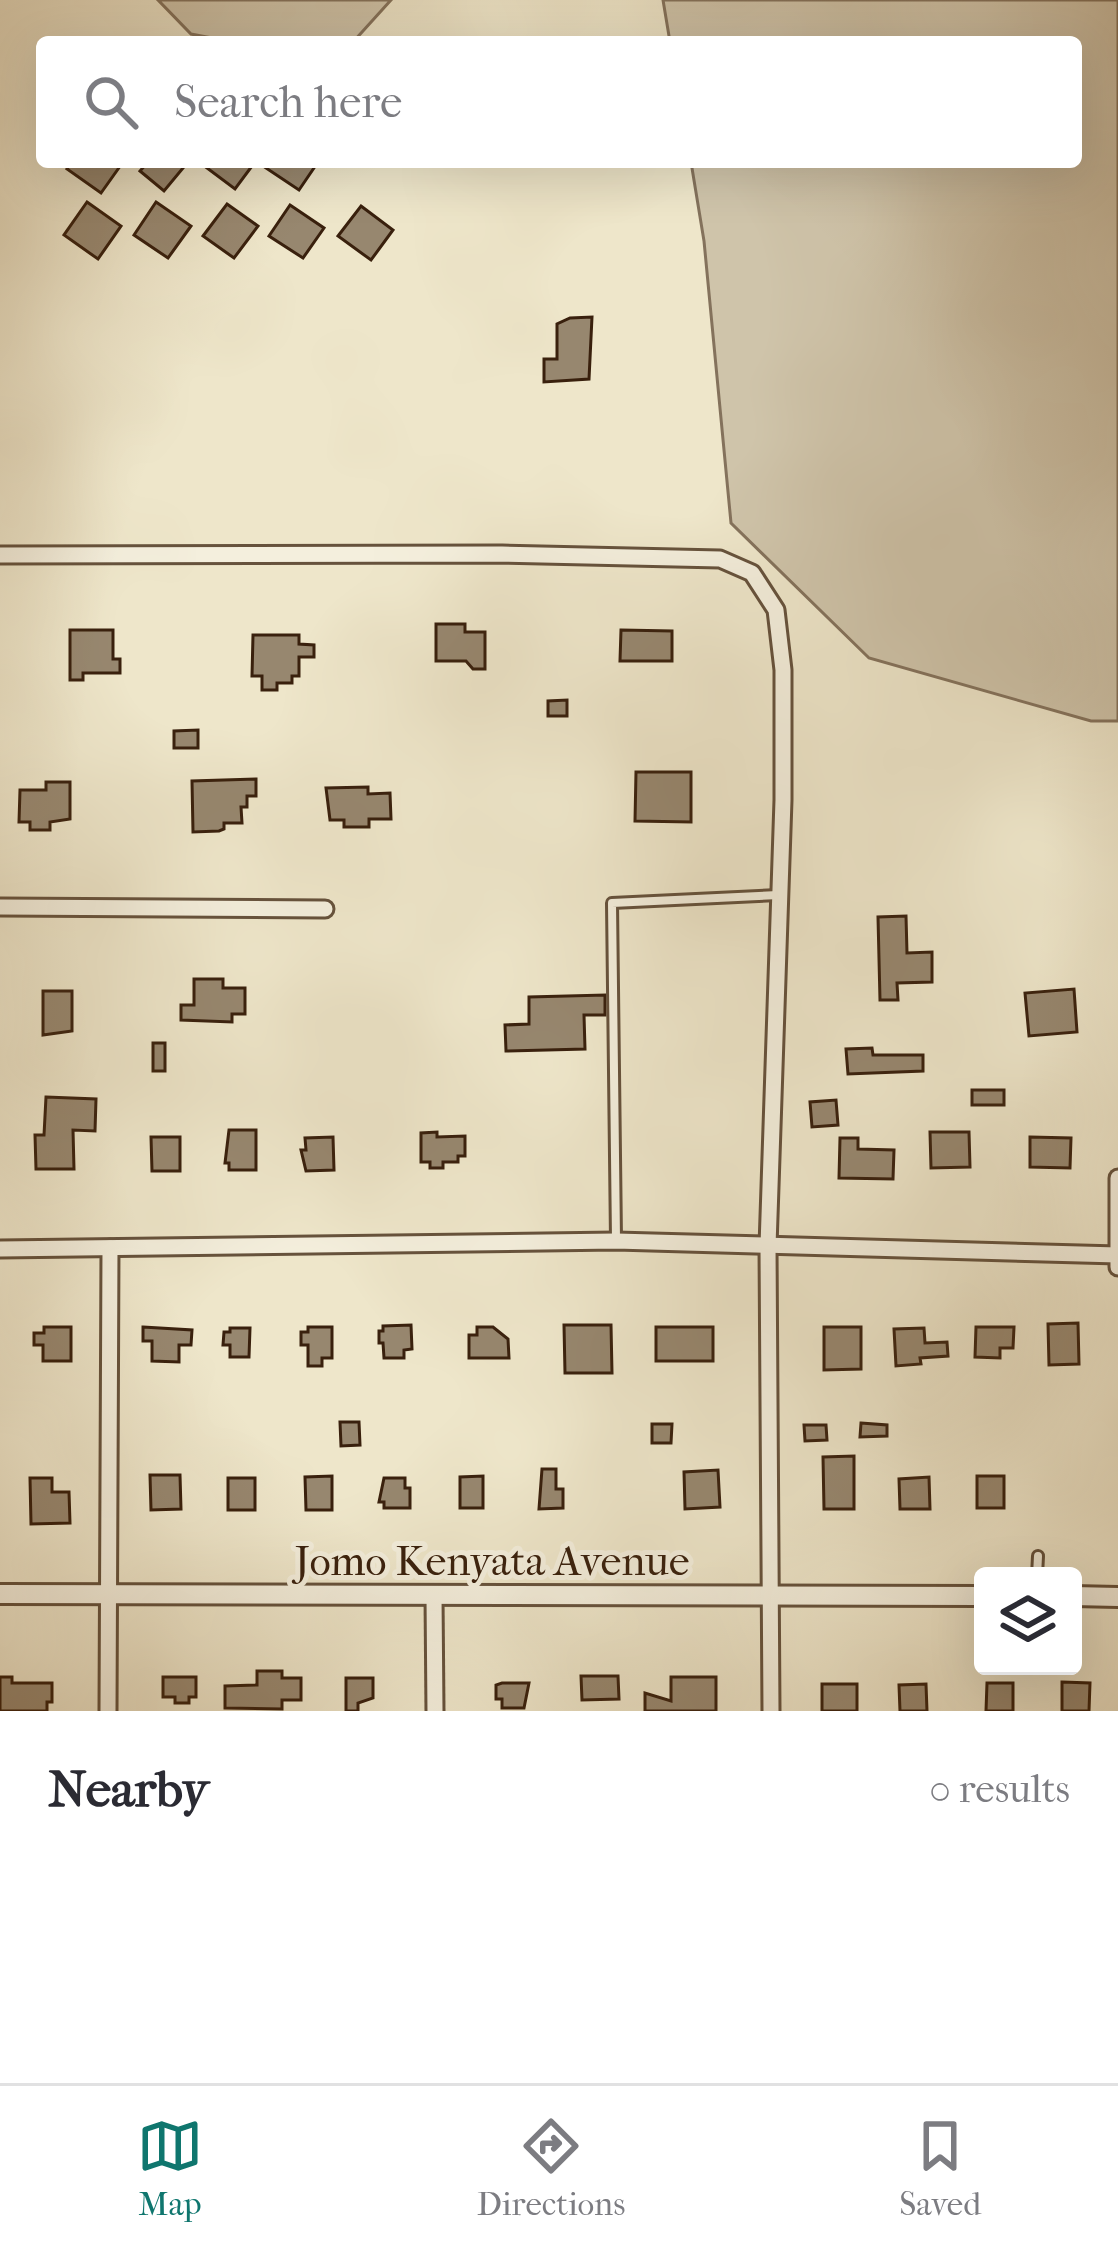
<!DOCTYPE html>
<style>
:root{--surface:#fff;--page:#f7f7f7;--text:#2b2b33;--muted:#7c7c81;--line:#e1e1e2;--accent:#0f766e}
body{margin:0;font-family:"IM FELL French Canon",serif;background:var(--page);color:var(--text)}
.controls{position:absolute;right:36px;bottom:36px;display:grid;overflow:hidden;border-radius:12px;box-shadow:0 12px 48px #0002}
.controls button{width:108px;height:108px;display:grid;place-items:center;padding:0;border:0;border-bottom:3px solid var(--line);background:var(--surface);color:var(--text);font:60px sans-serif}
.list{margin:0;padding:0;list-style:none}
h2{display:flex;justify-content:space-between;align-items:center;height:156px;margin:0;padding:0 48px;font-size:51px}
h2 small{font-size:39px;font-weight:400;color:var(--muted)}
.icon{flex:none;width:66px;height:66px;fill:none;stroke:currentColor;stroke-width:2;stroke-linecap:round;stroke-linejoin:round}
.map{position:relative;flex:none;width:1118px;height:1711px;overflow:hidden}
.search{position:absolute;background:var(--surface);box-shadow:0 12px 48px #0002;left:36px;right:36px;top:36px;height:132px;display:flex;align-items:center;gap:30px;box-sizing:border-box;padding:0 42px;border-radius:12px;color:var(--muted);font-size:45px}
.sheet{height:372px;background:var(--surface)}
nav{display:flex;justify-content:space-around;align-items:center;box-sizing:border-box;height:168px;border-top:3px solid var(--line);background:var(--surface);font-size:33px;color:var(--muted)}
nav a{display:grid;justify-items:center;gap:6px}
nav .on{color:var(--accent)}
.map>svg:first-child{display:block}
.green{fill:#cfc4aa;stroke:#84725c;stroke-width:3}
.building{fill:#97876f;stroke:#39200d;stroke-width:3}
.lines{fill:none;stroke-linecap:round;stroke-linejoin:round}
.service-casing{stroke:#66523c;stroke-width:14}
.minor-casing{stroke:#66523c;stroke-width:21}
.tertiary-casing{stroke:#66523c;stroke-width:24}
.service{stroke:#f4efdd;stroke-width:8}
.minor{stroke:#f4efdd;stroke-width:15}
.tertiary{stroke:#f4efdd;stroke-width:18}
.labels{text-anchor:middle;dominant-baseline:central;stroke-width:10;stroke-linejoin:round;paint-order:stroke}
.street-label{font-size:42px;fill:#39200d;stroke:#f4efdd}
</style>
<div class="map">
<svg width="1118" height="1711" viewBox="0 0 1118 1711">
<rect width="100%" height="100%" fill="#eee6ca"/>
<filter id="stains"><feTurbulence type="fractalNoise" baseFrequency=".00167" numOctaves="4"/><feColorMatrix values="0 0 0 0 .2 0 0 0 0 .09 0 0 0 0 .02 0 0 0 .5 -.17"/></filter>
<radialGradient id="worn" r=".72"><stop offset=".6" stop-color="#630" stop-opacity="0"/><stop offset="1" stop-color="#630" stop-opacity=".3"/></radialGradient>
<!-- green -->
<g class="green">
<polygon points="158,0 391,0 353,42 233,42 191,34"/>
<polygon points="663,0 1118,0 1118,721 1091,721 869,658 731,523 704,241 691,162 1076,162 1076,42 670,42"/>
</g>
<!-- building -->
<g class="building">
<polygon points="72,162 123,162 101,193 67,169"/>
<polygon points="148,162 188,162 164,191 140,171"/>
<polygon points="199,162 255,162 235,189"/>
<polygon points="257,162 318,162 299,190"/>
<polygon points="87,202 121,226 98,259 64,235"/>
<polygon points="156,202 191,226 168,258 134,235"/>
<polygon points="227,204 258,226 234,258 203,236"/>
<polygon points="290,205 324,228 303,258 269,236"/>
<polygon points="361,206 393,230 371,260 338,236"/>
<polygon points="592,317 589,379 544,382 544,359 557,359 557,324 570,318"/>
<polygon points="436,624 465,624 465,632 485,632 485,669 473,669 466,661 436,661"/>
<polygon points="70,630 113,630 113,659 120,659 120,673 83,673 83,680 70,680"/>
<polygon points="621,630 672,631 672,661 620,661"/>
<polygon points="253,635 299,635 299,644 314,645 314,657 299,657 299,676 292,676 292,683 277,683 277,690 262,690 262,676 252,676"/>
<polygon points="567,700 567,716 548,716 548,701"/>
<polygon points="198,730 198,748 174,748 174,731"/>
<polygon points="636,772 691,772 691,822 635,821"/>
<polygon points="256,779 256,796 247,796 247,807 241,807 242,823 224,823 224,829 219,831 193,832 192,781"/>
<polygon points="46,782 70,782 70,819 50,822 50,830 30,830 30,822 19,822 20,790 46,790"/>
<polygon points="368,787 368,794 390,793 391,819 369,819 369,827 344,827 344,820 330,820 326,788"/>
<polygon points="906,916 907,953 932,952 932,982 897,983 898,1000 880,1000 878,917"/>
<polygon points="194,979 223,979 223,988 245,988 245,1014 232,1014 232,1022 181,1020 181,1005 194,1005"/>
<polygon points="1074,989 1077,1032 1029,1036 1025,993"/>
<polygon points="43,991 72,991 72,1031 43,1035"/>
<polygon points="605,995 605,1015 584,1015 585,1049 506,1051 505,1025 529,1024 529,997"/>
<rect x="153" y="1043" width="12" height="28"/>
<polygon points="872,1048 873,1055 923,1055 923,1071 848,1074 846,1049"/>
<rect x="972" y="1090" width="32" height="15"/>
<polygon points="46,1097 96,1099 95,1131 73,1130 74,1169 36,1169 35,1135 44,1135"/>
<polygon points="836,1100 838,1125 812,1127 810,1102"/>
<polygon points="229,1130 256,1130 256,1170 229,1170 229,1163 225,1163"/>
<polygon points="437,1132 437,1137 465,1136 465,1156 458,1156 458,1162 443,1162 443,1168 430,1168 430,1162 421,1162 421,1133"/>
<polygon points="930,1132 969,1132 970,1167 931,1168"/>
<polygon points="151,1137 180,1137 180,1171 152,1171"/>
<polygon points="333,1137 334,1170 306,1171 301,1150 306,1150 305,1138"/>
<polygon points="1030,1137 1071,1138 1070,1168 1030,1167"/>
<polygon points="840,1138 858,1138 858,1149 894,1150 893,1179 839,1178"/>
<polygon points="1078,1323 1079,1364 1049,1365 1048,1324"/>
<polygon points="411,1325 412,1349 404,1350 404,1358 384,1358 383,1343 379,1343 379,1331 383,1331 383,1326"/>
<polygon points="564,1325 611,1325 612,1373 565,1373"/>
<polygon points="44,1327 71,1327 71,1361 43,1361 43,1345 34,1345 34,1333 44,1333"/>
<polygon points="143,1327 192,1330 191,1345 179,1345 179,1362 152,1361 152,1341 143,1341"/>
<polygon points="308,1327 332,1327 332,1358 322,1358 322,1366 308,1366 308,1345 301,1345 301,1332 308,1332"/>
<polygon points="477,1327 493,1327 508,1339 509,1358 469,1358 469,1335 477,1335"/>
<rect x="656" y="1327" width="57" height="34"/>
<polygon points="824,1327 861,1327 861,1369 824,1370"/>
<polygon points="976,1327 1014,1327 1013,1348 1000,1348 1000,1358 975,1357"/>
<polygon points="230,1328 250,1328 249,1357 230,1357 230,1345 223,1345 224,1332 230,1332"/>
<polygon points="924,1328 925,1343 947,1342 948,1356 920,1358 921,1364 896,1366 894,1329"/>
<polygon points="340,1422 359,1422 360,1445 341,1446"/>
<polygon points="861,1423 887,1425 887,1436 860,1437"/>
<polygon points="652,1424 672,1424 671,1443 652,1443"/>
<polygon points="804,1425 826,1425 827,1440 805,1441"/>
<polygon points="854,1456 854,1509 824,1509 823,1457"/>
<polygon points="542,1469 556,1469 556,1489 563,1489 563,1508 539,1509"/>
<polygon points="718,1470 720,1507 685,1509 684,1472"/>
<polygon points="150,1475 180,1475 181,1509 151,1510"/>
<polygon points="332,1476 332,1510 306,1510 305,1477"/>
<polygon points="483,1476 483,1508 460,1508 460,1477"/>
<rect x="977" y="1476" width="27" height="32"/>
<polygon points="929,1477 930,1509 900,1509 899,1479"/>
<polygon points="30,1478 52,1478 52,1492 69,1492 70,1523 31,1524"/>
<rect x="228" y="1478" width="27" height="32"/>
<polygon points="384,1478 405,1478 405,1488 410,1488 410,1508 384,1508 384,1502 379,1502"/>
<polygon points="257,1671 282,1671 282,1678 301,1678 301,1700 282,1700 282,1709 225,1708 225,1686 257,1685"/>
<polygon points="581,1676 618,1676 619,1699 582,1700"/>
<polygon points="0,1677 12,1677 12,1683 52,1683 52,1702 47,1702 47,1711 0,1711"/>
<polygon points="163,1677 196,1677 196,1697 189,1697 189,1703 175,1703 175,1697 163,1697"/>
<polygon points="671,1677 716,1677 716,1711 645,1711 645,1693 671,1701"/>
<polygon points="346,1678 373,1678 373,1698 358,1703 358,1711 346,1711"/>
<polygon points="1062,1682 1090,1683 1089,1711 1062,1711"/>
<polygon points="502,1683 529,1683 524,1708 502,1708 502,1699 496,1699 496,1685"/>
<polygon points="987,1683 1013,1683 1013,1711 986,1711"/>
<rect x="822" y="1684" width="35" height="27"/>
<polygon points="926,1684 927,1711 900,1711 899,1685"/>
</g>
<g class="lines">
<!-- service casing -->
<g class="service-casing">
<g id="service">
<polyline points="616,1240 612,903 778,895"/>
<polyline points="1037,1576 1038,1556"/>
</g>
</g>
<!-- minor casing -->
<g class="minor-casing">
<g id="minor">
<polyline points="0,555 502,554 720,559 752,573 776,610 783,670 783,800 768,1246 771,1711"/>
<polyline points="0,907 325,909"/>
<polyline points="1118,1178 1118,1267"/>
<polyline points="0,1249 616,1241 1118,1255"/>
<polyline points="434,1597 435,1711"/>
<polyline points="108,1711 110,1248"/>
</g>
</g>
<!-- tertiary casing -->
<g class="tertiary-casing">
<g id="tertiary">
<polyline points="0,1594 983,1596"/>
<polyline points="1073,1596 1118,1597"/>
</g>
</g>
<!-- service -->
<use href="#service" class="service"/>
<!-- minor -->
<use href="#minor" class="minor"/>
<!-- tertiary -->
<use href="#tertiary" class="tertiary"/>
</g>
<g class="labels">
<!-- street labels -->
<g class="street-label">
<text x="492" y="1561">Jomo Kenyata Avenue</text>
</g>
</g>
<rect width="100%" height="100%" filter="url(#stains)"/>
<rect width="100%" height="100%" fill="url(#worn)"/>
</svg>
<div class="controls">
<button><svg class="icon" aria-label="layers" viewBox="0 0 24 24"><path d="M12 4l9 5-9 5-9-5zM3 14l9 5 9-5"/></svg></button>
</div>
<div class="search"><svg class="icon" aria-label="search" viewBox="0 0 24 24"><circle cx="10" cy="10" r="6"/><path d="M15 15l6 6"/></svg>Search here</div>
</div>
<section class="sheet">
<h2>Nearby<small>0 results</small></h2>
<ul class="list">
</ul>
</section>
<nav>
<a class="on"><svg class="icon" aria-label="map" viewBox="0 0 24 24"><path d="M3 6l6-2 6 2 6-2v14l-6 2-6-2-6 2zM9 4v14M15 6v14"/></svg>Map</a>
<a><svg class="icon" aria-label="directions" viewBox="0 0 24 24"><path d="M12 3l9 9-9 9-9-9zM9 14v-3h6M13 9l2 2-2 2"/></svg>Directions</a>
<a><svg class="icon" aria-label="saved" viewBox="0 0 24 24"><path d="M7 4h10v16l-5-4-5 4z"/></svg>Saved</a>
</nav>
